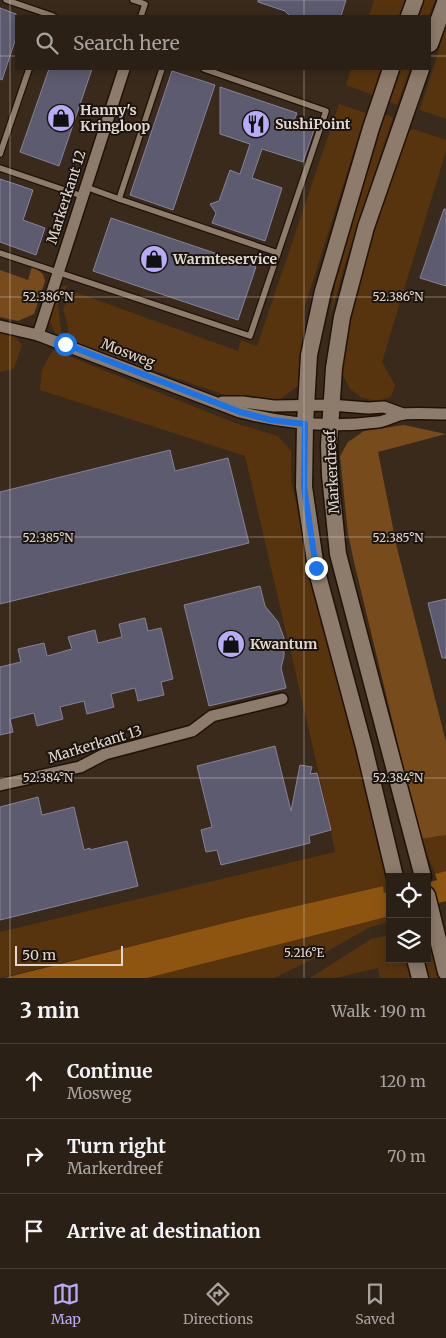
<!DOCTYPE html>
<meta charset="utf-8">
<style>
:root{--surface:#2b2015;--page:#372d22;--text:#f1f3f6;--muted:#a6a3a0;--line:#473e34;--accent:#b6acf8}
body{margin:0;font-family:Merriweather,serif;background:var(--page);color:var(--text)}
.controls{position:absolute;right:15px;bottom:15px;display:grid;overflow:hidden;border-radius:0px;box-shadow:0 2px 12px #0003}
.controls button{width:45px;height:45px;display:grid;place-items:center;padding:0;border:0;border-bottom:1px solid var(--line);background:var(--surface);color:var(--text);font:25px sans-serif}
.scale{position:absolute;left:15px;bottom:12px;width:108px;box-sizing:border-box;padding-left:5px;border:2px solid #e1d7cf;border-top:0;font-size:14px;line-height:18px;white-space:nowrap;color:#e1d7cf;-webkit-text-stroke:4px #1b140e;paint-order:stroke}
.stop{position:absolute;width:15px;height:15px;margin:-11px;border:4px solid #1a73e8;border-radius:50%;background:#fff}
.stop.end{background:#1a73e8;border-color:#fff;box-shadow:0 1px 5px #0008}
.list{margin:0;padding:0;list-style:none}
h2{display:flex;justify-content:space-between;align-items:center;height:65px;margin:0;padding:0 20px;font-size:21px}
h2 small{font-size:16px;font-weight:400;color:var(--muted)}
.list li{display:grid;grid-template-columns:32px 1fr auto;gap:15px;align-items:center;box-sizing:border-box;height:75px;padding:0 20px;border-top:1px solid var(--line)}
.list b{display:block;font-size:19px;white-space:nowrap}
.list p{margin:0;font-size:16px;white-space:nowrap;color:var(--muted)}
.list em{font-size:16px;font-style:normal;color:var(--muted)}
.icon{flex:none;width:28px;height:28px;fill:none;stroke:currentColor;stroke-width:2;stroke-linecap:round;stroke-linejoin:round}
.map{position:relative;flex:none;width:446px;height:978px;overflow:hidden}
.search{position:absolute;background:var(--surface);box-shadow:0 2px 12px #0003;left:15px;right:15px;top:15px;height:55px;display:flex;align-items:center;gap:12px;box-sizing:border-box;padding:0 18px;border-radius:0px;color:var(--muted);font-size:19px}
.sheet{height:290px;background:var(--surface)}
nav{display:flex;justify-content:space-around;align-items:center;box-sizing:border-box;height:70px;border-top:1px solid var(--line);background:var(--surface);font-size:14px;color:var(--muted)}
nav a{display:grid;justify-items:center;gap:2px}
nav .on{color:var(--accent)}
.map>svg:first-child{display:block}
.green{fill:#57340e}
.forest{fill:#774b1b}
.water{fill:#8e5511}
.building{fill:#5d5b6f;stroke:#858398}
.lines{fill:none;stroke-linecap:round;stroke-linejoin:round}
.service-casing{stroke:#201205;stroke-width:8}
.minor-casing{stroke:#201205;stroke-width:14}
.secondary-casing{stroke:#201205;stroke-width:19}
.service{stroke:#8d7b6b;stroke-width:5.5}
.minor{stroke:#8d7b6b;stroke-width:11}
.secondary{stroke:#8d7b6b;stroke-width:16}
.route{stroke:#1a73e8;stroke-width:6}
.ticks{fill:none;stroke:#e1d7cf;stroke-width:1;stroke-opacity:0.45}
.labels{text-anchor:middle;dominant-baseline:central;stroke-width:4;stroke-linejoin:round;paint-order:stroke}
.poi-label{font-size:14px;font-weight:bold;fill:#e1d7cf;stroke:#1b140e;text-anchor:start}
.street-label{font-size:14px;fill:#e1d7cf;stroke:#1b140e}
.ticks-label{font-size:12px;text-anchor:middle;fill:#e1d7cf;stroke:#1b140e;stroke-width:4;stroke-linejoin:round;paint-order:stroke}
</style>
<div class="map">
<svg width="446" height="978" viewBox="0 0 446 978">
<rect width="100%" height="100%" fill="#392a1c"/>
<!-- green -->
<g class="green">
<polygon points="374,0 405,0 400,16 369,16"/>
<polygon points="422,0 435,0 429,16 416,16"/>
<polygon points="446,27 446,119 420,110"/>
<polygon points="351,69 382,69 373,95 346,85"/>
<polygon points="398,69 410,69 397,105 387,101"/>
<polygon points="339,104 366,113 305,306 298,386 278,401 231,397 68,341 68,326 63,309 72,291 238,351 241,340 257,346"/>
<polygon points="383,114 393,117 346,261 329,321 336,280 347,232"/>
<polygon points="413,129 446,140 446,151 382,362 395,385 391,397 377,401 362,398 350,389 341,371 346,320 403,141 409,131"/>
<polygon points="68,285 58,303 62,338 55,333 49,320 59,287"/>
<polygon points="0,332 13,335 22,345 14,369 0,372"/>
<polygon points="53,350 235,423 278,436 291,451 291,482 382,856 387,893 384,893 382,886 245,918 0,978 0,932 335,852 320,778 245,456 40,390 42,369"/>
<polygon points="446,835 446,871 435,874 421,839"/>
<polygon points="390,916 390,922 370,927 319,956 274,978 147,978"/>
<polygon points="427,933 439,978 427,978 423,959 427,959"/>
<polygon points="390,935 390,959 405,959 411,978 380,978 378,968 335,978 310,978 371,939"/>
</g>
<!-- forest -->
<g class="forest">
<polygon points="32,266 43,274 45,281 34,314 18,321 0,317 0,270 28,280"/>
<polygon points="404,425 446,434 378,452 397,548 446,742 446,835 421,839 354,562 348,534 340,456 348,442 364,431"/>
</g>
<!-- water -->
<g class="water">
<polygon points="446,871 446,901 427,906 427,883 437,880 435,874"/>
<polygon points="383,886 384,893 390,892 390,916 147,978 4,978 245,918"/>
</g>
<!-- building -->
<g class="building">
<polygon points="258,0 346,0 341,16 290,16 285,11 258,2"/>
<polygon points="0,8 16,14 16,38 2,80 0,79"/>
<polygon points="49,69 92,69 59,166 20,152"/>
<polygon points="172,71 215,85 173,210 130,195"/>
<polygon points="220,87 297,113 293,123 314,130 303,162 262,149 252,178 282,188 265,241 212,223 216,213 210,204 219,201 230,170 240,174 250,144 220,134"/>
<polygon points="0,179 33,190 23,220 45,228 36,255 0,242"/>
<polygon points="444,209 446,209 446,286 420,278"/>
<polygon points="111,218 256,267 238,320 93,271"/>
<polygon points="170,450 175,471 228,458 249,543 0,604 0,492"/>
<polygon points="260,586 265,606 278,622 284,638 284,656 281,668 286,688 209,706 184,605"/>
<polygon points="446,599 446,658 442,658 428,603"/>
<polygon points="145,618 148,631 161,628 173,679 161,682 164,695 138,701 135,688 111,694 114,707 87,714 84,701 60,707 63,719 37,726 34,713 10,719 13,732 0,735 0,667 21,662 18,649 44,643 47,656 72,649 68,637 95,630 98,643 122,637 119,624"/>
<polygon points="275,746 291,811 300,765 312,767 310,774 317,773 331,830 309,836 310,843 221,865 217,850 206,852 201,830 212,827 197,766"/>
<polygon points="38,797 42,815 74,807 84,850 90,848 90,850 127,841 138,886 0,920 0,807"/>
</g>
<g class="lines">
<!-- service casing -->
<g class="service-casing">
<g id="service">
<polyline points="6,0 53,16"/>
<polyline points="133,0 145,4 141,16"/>
<polyline points="162,69 119,199 278,253"/>
<polyline points="0,154 29,69"/>
<polyline points="0,168 82,196"/>
<polyline points="86,187 119,199"/>
<polyline points="0,253 250,336 326,111 204,69"/>
</g>
</g>
<!-- minor casing -->
<g class="minor-casing">
<g id="minor">
<path d="M0,326L38,335L240,412C286,424 331,428 378,422C387,421 395,415 404,414C417,413 432,414 446,414"/>
<polyline points="38,335 124,69"/>
<polyline points="222,402 243,402 274,406 331,405 368,408 384,407 403,414"/>
<polyline points="0,785 80,767 105,754 192,731 212,716 282,699"/>
</g>
</g>
<!-- secondary casing -->
<g class="secondary-casing">
<g id="secondary">
<polyline points="409,16 415,0"/>
<polyline points="430,44 446,0"/>
<polyline points="391,69 371,128 323,291 309,355 305,424 304,487 316,568 364,747 395,877"/>
<polyline points="421,69 366,227 342,317 334,368 329,445 330,475 338,554 423,877"/>
<polyline points="427,895 446,972"/>
<polyline points="415,959 420,978"/>
</g>
</g>
<!-- service -->
<use href="#service" class="service"/>
<!-- minor -->
<use href="#minor" class="minor"/>
<!-- secondary -->
<use href="#secondary" class="secondary"/>
</g>
<g class="lines">
<!-- route -->
<polyline class="route" points="65,344 240,412 271,420 305,424 304,487 316,568"/>
</g>
<!-- ticks -->
<path class="ticks" d="M10,0V978M304,0V16M0,56H16M430,56H446M304,69V978M0,297H446M0,537H446M0,778H446"/>
<!-- icons -->
<defs>
<g id="shop-disc" transform="scale(1.4375)"><circle r="9.5" fill="#b6acf8" stroke="#1b140e"/><path d="M-5-2.5h2.3a2.7 3.5 0 0 1 5.4 0H5L5.5 6h-11ZM-1.5-2.5h3a1.5 2.3 0 0 0-3 0Z" fill="#111"/></g>
<g id="restaurant-disc" transform="scale(1.4375)"><circle r="9.5" fill="#b6acf8" stroke="#1b140e"/><path d="M-5-6h1v4h1v-4h1v4h1v-4h1v5L-1.5 .5V6h-2V.5L-5-1ZM5-6V6H3V1.5H1.5Q1.5-4 5-6Z" fill="#111"/></g>
</defs>
<g fill-rule="evenodd">
<use href="#shop-disc" x="61" y="118"/>
<use href="#restaurant-disc" x="256" y="124"/>
<use href="#shop-disc" x="154" y="259"/>
<use href="#shop-disc" x="231" y="644"/>
</g>
<g class="labels">
<!-- poi labels -->
<g class="poi-label">
<text x="80" y="110">Hanny's<tspan x="80" dy="16">Kringloop</tspan></text>
<text x="275" y="124">SushiPoint</text>
<text x="173" y="259">Warmteservice</text>
<text x="250" y="644">Kwantum</text>
</g>
<!-- street labels -->
<g class="street-label">
<text transform="translate(66 197) rotate(-72)">Markerkant 12</text>
<text transform="translate(128 353) rotate(21)">Mosweg</text>
<text transform="translate(332 472) rotate(-93)">Markerdreef</text>
<text transform="translate(95 744) rotate(-17)">Markerkant 13</text>
</g>
</g>
<g class="ticks-label">
<text x="48" y="301">52.386°N</text>
<text x="398" y="301">52.386°N</text>
<text x="48" y="542">52.385°N</text>
<text x="398" y="542">52.385°N</text>
<text x="48" y="782">52.384°N</text>
<text x="398" y="782">52.384°N</text>
<text x="304" y="957">5.216°E</text>
</g>
</svg>
<div class="controls">
<button><svg class="icon" aria-label="locate" viewBox="0 0 24 24"><circle cx="12" cy="12" r="6"/><path d="M12 2v4M12 18v4M2 12h4M18 12h4"/></svg></button>
<button><svg class="icon" aria-label="layers" viewBox="0 0 24 24"><path d="M12 4l9 5-9 5-9-5zM3 14l9 5 9-5"/></svg></button>
</div>
<div class="scale">50 m</div>
<div class="stop" style="left:65px;top:344px"></div>
<div class="stop end" style="left:316px;top:568px"></div>
<div class="search"><svg class="icon" aria-label="search" viewBox="0 0 24 24"><circle cx="10" cy="10" r="6"/><path d="M15 15l6 6"/></svg>Search here</div>
</div>
<section class="sheet">
<h2>3 min<small>Walk · 190 m</small></h2>
<ul class="list">
<li><svg class="icon" aria-label="ahead" viewBox="0 0 24 24"><path d="M12 20V5M6 11l6-6 6 6"/></svg><div><b>Continue</b><p>Mosweg</p></div><em>120 m</em></li>
<li><svg class="icon" aria-label="right" viewBox="0 0 24 24"><path d="M7 20v-9h11M14 6l5 5-5 5"/></svg><div><b>Turn right</b><p>Markerdreef</p></div><em>70 m</em></li>
<li><svg class="icon" aria-label="arrive" viewBox="0 0 24 24"><path d="M6 21V4h12l-3 4 3 4H6"/></svg><div><b>Arrive at destination</b></div></li>
</ul>
</section>
<nav>
<a class="on"><svg class="icon" aria-label="map" viewBox="0 0 24 24"><path d="M3 6l6-2 6 2 6-2v14l-6 2-6-2-6 2zM9 4v14M15 6v14"/></svg>Map</a>
<a><svg class="icon" aria-label="directions" viewBox="0 0 24 24"><path d="M12 3l9 9-9 9-9-9zM9 14v-3h6M13 9l2 2-2 2"/></svg>Directions</a>
<a><svg class="icon" aria-label="saved" viewBox="0 0 24 24"><path d="M7 4h10v16l-5-4-5 4z"/></svg>Saved</a>
</nav>
